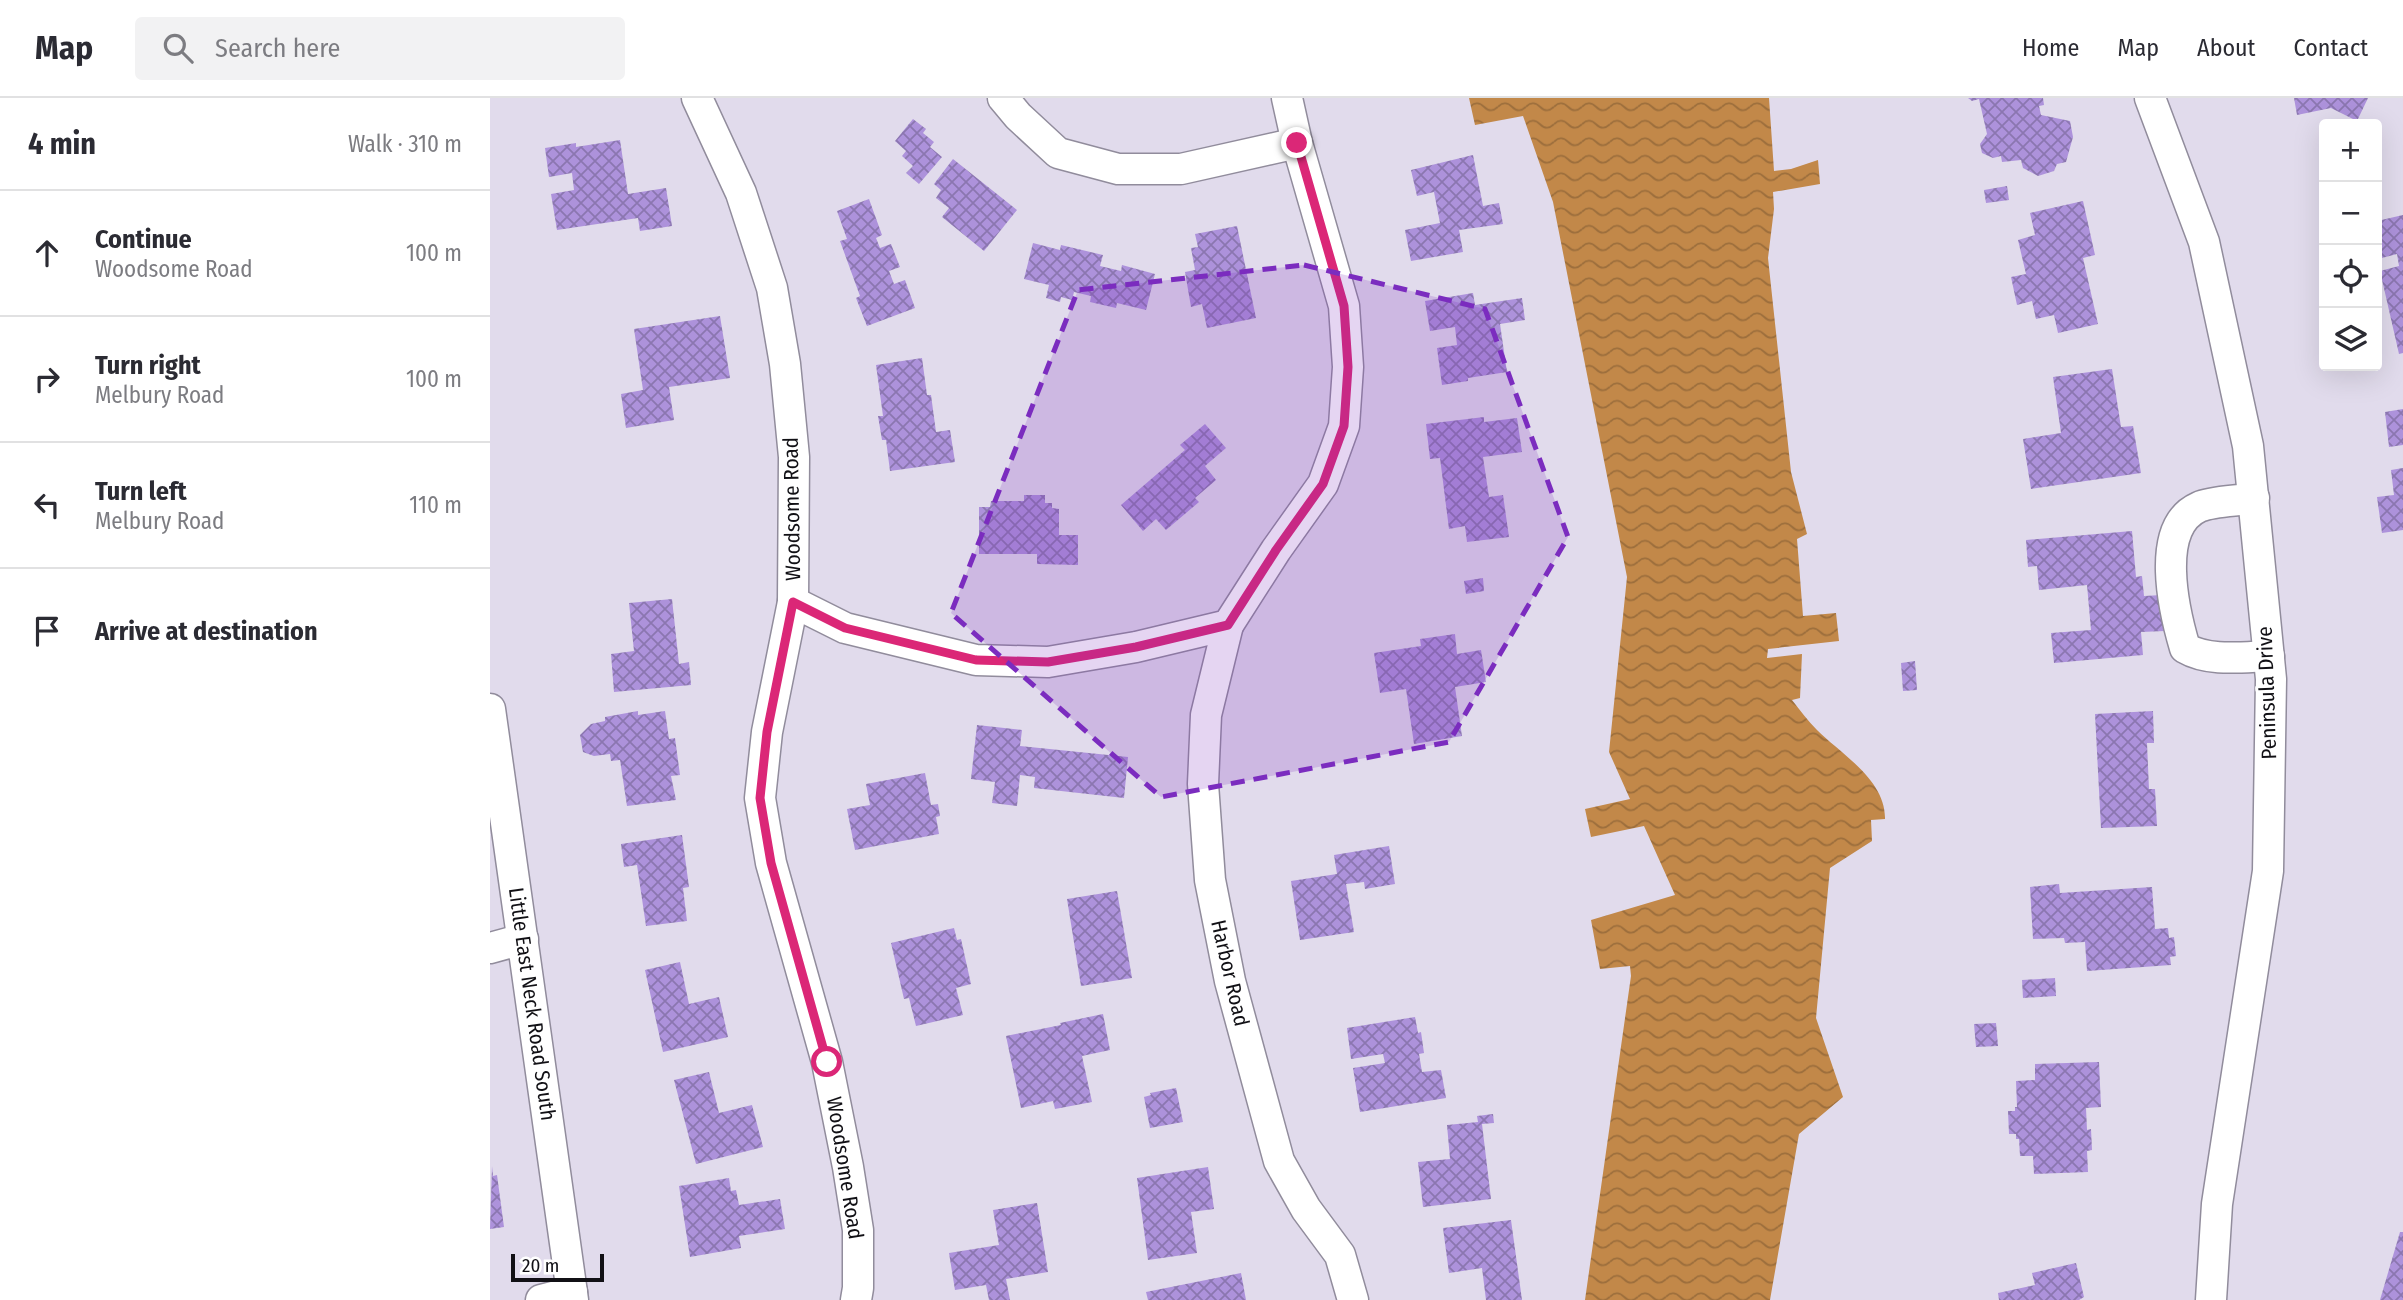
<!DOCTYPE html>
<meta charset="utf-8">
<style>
:root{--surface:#fff;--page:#f2f2f3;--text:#2b2b33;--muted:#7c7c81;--line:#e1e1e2}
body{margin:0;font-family:"Fira Sans Condensed",sans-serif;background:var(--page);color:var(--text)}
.controls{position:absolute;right:21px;top:21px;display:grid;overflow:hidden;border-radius:7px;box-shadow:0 7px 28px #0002}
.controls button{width:63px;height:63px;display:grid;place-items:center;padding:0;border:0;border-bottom:2px solid var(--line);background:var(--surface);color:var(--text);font:35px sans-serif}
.scale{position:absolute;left:21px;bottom:18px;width:93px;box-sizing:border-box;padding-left:7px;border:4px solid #111015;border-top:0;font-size:19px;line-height:24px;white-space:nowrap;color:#111015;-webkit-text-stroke:5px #fff;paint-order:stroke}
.stop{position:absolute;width:21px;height:21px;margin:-16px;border:5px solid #db2777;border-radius:50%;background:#fff}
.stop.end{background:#db2777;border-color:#fff;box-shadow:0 2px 7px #0008}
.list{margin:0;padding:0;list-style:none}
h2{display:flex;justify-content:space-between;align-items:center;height:91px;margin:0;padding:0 28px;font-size:30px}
h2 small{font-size:23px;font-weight:400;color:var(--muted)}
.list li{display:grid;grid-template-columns:46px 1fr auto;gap:21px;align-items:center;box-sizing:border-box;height:126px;padding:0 28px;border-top:2px solid var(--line)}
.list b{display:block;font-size:26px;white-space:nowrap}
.list p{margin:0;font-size:23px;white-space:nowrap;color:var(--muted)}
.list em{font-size:23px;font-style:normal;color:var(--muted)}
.icon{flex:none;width:38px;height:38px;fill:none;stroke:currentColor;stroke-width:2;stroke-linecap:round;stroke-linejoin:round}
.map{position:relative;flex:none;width:1913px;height:1202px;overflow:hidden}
header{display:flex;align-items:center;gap:42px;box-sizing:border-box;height:98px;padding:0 35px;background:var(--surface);border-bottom:2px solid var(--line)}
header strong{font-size:33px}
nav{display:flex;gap:38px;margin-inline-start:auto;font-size:24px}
.search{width:490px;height:63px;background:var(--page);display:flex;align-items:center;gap:18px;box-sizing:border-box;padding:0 24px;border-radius:7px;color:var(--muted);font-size:26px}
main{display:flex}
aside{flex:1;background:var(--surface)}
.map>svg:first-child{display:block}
.water{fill:url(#water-waves)}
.building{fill:url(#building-cross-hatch)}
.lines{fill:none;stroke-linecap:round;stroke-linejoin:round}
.minor-casing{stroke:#918c9c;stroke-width:33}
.minor{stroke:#fff;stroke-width:30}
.route{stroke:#db2777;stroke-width:9}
.marked{fill:#7b2cbf;fill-opacity:0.2;stroke:#7b2cbf;stroke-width:5;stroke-dasharray:14 9;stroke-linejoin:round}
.labels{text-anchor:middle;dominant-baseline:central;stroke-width:6;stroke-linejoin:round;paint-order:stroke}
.street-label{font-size:21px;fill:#111015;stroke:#fff}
</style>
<header>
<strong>Map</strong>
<div class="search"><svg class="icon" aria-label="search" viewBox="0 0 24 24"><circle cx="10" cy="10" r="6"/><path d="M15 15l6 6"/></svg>Search here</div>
<nav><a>Home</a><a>Map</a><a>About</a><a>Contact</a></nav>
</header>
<main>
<aside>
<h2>4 min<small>Walk · 310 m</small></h2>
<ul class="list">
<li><svg class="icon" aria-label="ahead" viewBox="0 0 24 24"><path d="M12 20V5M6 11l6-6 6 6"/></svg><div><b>Continue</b><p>Woodsome Road</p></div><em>100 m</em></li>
<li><svg class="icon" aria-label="right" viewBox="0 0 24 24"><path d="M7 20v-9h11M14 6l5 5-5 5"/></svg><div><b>Turn right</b><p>Melbury Road</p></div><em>100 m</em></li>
<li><svg class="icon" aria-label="left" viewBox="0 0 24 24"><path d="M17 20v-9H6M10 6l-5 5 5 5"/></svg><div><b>Turn left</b><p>Melbury Road</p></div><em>110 m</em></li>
<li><svg class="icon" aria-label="arrive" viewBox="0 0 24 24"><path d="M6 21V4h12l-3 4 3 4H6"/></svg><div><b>Arrive at destination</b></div></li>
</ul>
</aside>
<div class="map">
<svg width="1913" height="1202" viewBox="0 0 1913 1202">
<defs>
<pattern id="water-waves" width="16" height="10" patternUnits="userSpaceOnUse" patternTransform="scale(1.75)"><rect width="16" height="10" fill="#c28849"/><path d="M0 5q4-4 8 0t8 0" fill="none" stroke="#9c6e3c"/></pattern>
<pattern id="building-cross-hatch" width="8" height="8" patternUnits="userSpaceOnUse" patternTransform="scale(1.75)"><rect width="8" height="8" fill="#ad92db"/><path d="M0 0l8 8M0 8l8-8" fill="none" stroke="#8b76b0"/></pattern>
</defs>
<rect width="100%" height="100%" fill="#e1dbec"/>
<!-- water -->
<path class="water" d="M979,0H1279L1284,73L1301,71L1328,62L1330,86L1283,94L1284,111L1278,160L1301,374L1317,436L1307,441L1313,518L1346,515L1349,543L1278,551L1277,560L1312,556L1310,600L1302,602C1310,612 1318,623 1327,632C1351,656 1396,682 1395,721L1381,722L1382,743L1340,770L1326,920L1353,999L1309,1036L1280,1202H1095L1141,878L1140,868L1110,871L1101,822L1185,797L1154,728L1101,739L1095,711L1140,701L1119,654L1137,479L1063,104L1033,18L985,27Z"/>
<!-- building -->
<g class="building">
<polygon points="1478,0 1553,0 1554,7 1549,8 1551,17 1580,23 1583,39 1576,64 1567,66 1564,73 1548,78 1533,70 1531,62 1512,64 1511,58 1503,60 1492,55 1490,46 1497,36 1489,1 1482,3"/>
<polygon points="1804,0 1878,0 1867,23 1841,10 1807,17"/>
<polygon points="423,21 436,31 433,35 444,44 440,49 452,59 429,86 416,75 423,68 412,58 416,53 405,43"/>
<polygon points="130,42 138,96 176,90 182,128 150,133 148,120 67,132 61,96 84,92 82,75 59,79 55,50 86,45 86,49"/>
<polygon points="983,57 993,108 1009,105 1013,126 969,132 973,154 921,163 915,132 950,125 944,94 927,98 921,72"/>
<polygon points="463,61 527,112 494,153 452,119 459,110 446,100 451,92 444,86"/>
<polygon points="1517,88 1519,102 1496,105 1494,92"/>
<polygon points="379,101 392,137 386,140 390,150 401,146 410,169 399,173 404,186 415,182 425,210 377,228 366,200 370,198 350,143 357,141 347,113"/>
<polygon points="1593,103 1605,157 1593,160 1608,226 1568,235 1564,217 1546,221 1542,203 1527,207 1521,179 1536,176 1528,142 1545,137 1540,115"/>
<polygon points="1913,117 1913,255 1909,256 1890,173 1909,168 1907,156 1888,161 1887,123"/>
<polygon points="747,128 766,220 717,230 712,206 701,209 695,174 705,172 701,150 708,149 705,136"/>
<polygon points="543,145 570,152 571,147 613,157 610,168 631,173 632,167 665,176 656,212 627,205 626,210 600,204 601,198 584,194 582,202 571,199 570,204 556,200 559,187 534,181"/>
<polygon points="983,195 985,207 1032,200 1035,222 1010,226 1017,274 978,280 978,283 952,287 947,250 967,247 965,229 940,233 935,203"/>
<polygon points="230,218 240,280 179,289 184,322 136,330 131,296 153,292 144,231"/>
<polygon points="432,260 437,297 441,297 446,334 460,332 465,364 400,373 396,342 392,342 388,318 393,318 386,267"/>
<polygon points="1622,271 1631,329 1643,328 1651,375 1541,391 1533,341 1571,335 1563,279"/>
<polygon points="1913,311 1913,347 1899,349 1895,314"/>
<polygon points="994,319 994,324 1027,320 1032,354 993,359 999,399 1013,397 1019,439 977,444 975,428 959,431 950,360 940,361 936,326"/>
<polygon points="715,326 736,350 715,368 726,382 705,400 709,404 676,432 666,421 653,433 631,407 695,352 690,347"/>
<polygon points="1913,370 1913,432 1892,435 1887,399 1904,397 1901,372"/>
<polygon points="534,397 555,397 555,405 562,405 562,410 569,411 569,437 588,437 588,467 547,466 547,456 489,456 489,409 500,409 501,403 534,403"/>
<polygon points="1642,433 1646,479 1652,478 1654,498 1672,497 1675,533 1651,534 1653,557 1564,565 1561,535 1601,532 1597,487 1549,492 1547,468 1538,469 1536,442"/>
<polygon points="993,480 994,493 976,496 974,483"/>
<polygon points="182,501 189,566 199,564 201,587 124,594 121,556 144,553 139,505"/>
<polygon points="965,536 967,556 991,552 996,584 965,589 972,638 924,646 916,591 890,595 884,555 931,548 930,541"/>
<polygon points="1425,563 1427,592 1413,593 1411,565"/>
<polygon points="148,613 148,617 175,613 179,641 185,640 190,677 181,678 186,702 137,708 130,662 121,663 120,656 104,658 93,654 90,637 101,626 115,623 115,619"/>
<polygon points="1663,613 1664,645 1657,645 1659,691 1665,691 1667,728 1611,730 1605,616"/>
<polygon points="487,627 532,632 530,648 638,659 634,700 544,690 545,679 530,677 527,708 502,705 505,684 481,681"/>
<polygon points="435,675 441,707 448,706 450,718 446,719 449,736 365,752 357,711 380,707 376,686"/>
<polygon points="192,737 199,789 193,790 197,823 156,828 147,767 134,769 131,746"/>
<polygon points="899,748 905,786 875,791 874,784 856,786 864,834 810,842 801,783 847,776 844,757"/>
<polygon points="1569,786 1570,795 1662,789 1665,831 1678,830 1679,840 1684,839 1686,858 1680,859 1681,867 1597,873 1595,844 1575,845 1574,840 1543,841 1540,789"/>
<polygon points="627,793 642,880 591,888 577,801"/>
<polygon points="464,830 467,842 471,841 481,886 466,890 473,917 426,928 419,900 414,901 401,845"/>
<polygon points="190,864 199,906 229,899 238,939 173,954 155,872"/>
<polygon points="1565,880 1566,898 1533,900 1532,882"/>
<polygon points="613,916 620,952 592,958 602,1004 565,1011 563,1003 531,1010 516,938 571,927 570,925"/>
<polygon points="925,919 928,935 931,934 934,955 929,956 932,974 951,972 956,1000 870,1014 863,970 895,965 893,956 861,961 857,930"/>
<polygon points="1506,925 1508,948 1486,949 1484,926"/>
<polygon points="1609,964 1611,1009 1596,1010 1597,1032 1601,1031 1602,1052 1597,1053 1598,1074 1544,1076 1543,1058 1530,1058 1529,1041 1526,1041 1526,1036 1519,1036 1518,1013 1525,1013 1525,1009 1527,1009 1526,983 1545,982 1545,966"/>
<polygon points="219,974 229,1015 262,1007 273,1049 206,1066 184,982"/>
<polygon points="686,990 693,1024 660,1030 654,999 661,997 660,995"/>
<polygon points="1003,1016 1004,1025 992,1026 1001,1101 933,1109 928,1064 960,1061 957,1027 988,1024 987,1018"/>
<polygon points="2,1068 3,1078 7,1077 14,1129 0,1131"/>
<polygon points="718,1069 724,1111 701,1114 707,1155 658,1162 647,1080"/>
<polygon points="239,1080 241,1093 246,1092 249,1107 290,1101 295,1131 249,1138 251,1150 200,1159 189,1088"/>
<polygon points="547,1105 558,1174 516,1181 520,1202 499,1202 496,1187 465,1192 459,1155 509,1147 503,1112"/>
<polygon points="1021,1122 1032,1202 996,1202 992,1170 959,1175 953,1130"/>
<polygon points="1910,1134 1913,1134 1913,1202 1890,1202"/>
<polygon points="1586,1165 1594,1199 1589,1202 1509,1202 1508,1195 1545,1187 1542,1175"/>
<polygon points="751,1175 756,1202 658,1202 656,1194"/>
</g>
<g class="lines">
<!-- minor casing -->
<g class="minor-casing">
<g id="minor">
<polyline points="207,0 251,95 282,190 295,266 304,359 303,504 277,634 270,700 281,765 337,964 358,1069 368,1132 368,1190 366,1202"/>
<polyline points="513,0 528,18 568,55 628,71 691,71 807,45"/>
<polyline points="1660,0 1714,144 1758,348 1781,581 1778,773 1727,1106 1721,1202"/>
<path d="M1764,400C1749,403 1722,403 1709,409C1664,429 1684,513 1695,550C1719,564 1752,559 1779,558"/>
<polyline points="303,504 355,530 486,562 558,564 646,549 738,527 786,452 833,386 854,328 858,269 854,208 807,45 797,0"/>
<polyline points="738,527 716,617 713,686 720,782 740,883 789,1063 816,1111 850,1157 863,1202"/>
<polyline points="0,611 83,1202"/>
<polyline points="0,850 33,841"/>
<polyline points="51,1202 82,1194"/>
</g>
</g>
<!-- minor -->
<use href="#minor" class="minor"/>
</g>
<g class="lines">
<!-- route -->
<polyline class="route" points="337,964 281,765 270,700 277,634 303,504 355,530 486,562 558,564 646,549 738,527 786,452 833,386 854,328 858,269 854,208 807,45"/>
</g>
<!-- marked area -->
<path class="marked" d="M814,167L995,211L1078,439L959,644L671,699L461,515L588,192Z"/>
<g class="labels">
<!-- street labels -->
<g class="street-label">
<text transform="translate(302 411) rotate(-91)">Woodsome Road</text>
<text transform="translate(1777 595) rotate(-92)">Peninsula Drive</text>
<text transform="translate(740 875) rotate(77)">Harbor Road</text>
<text transform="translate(42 906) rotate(82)">Little East Neck Road South</text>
<text transform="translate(355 1070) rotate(81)">Woodsome Road</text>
</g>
</g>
</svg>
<div class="controls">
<button>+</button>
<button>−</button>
<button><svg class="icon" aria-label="locate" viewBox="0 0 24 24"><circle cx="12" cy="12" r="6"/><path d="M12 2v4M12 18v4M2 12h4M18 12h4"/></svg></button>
<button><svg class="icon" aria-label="layers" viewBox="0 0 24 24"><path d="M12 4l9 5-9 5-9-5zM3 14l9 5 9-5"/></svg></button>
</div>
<div class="scale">20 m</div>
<div class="stop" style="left:337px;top:964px"></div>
<div class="stop end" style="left:807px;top:45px"></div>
</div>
</main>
